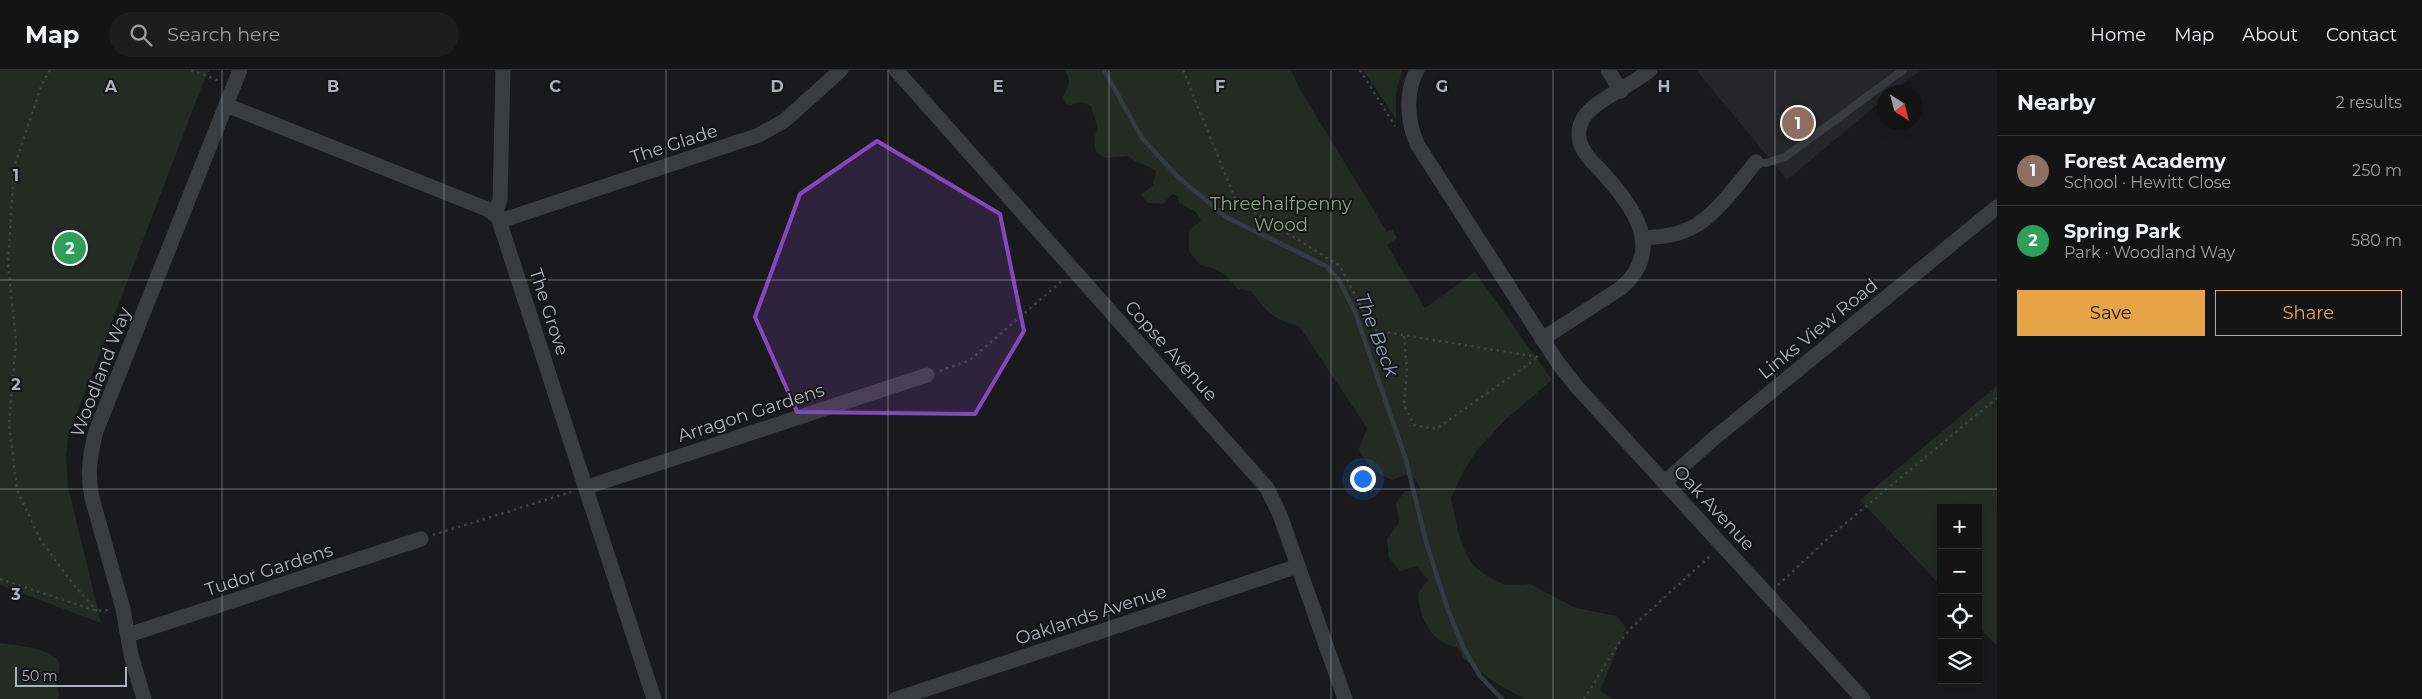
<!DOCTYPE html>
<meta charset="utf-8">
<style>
:root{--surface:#141415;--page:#1d1d1e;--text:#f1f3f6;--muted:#9d9ea0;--line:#333334;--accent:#e7a446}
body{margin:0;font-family:Montserrat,sans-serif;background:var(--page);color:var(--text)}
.controls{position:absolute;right:15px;bottom:15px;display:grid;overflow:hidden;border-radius:0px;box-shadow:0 5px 20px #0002}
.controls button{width:45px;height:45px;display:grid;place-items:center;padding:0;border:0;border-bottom:1px solid var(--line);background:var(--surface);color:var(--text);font:25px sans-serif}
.compass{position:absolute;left:1877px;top:15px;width:45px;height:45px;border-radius:50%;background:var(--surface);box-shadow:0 5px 20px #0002;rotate:144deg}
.scale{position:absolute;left:15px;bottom:12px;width:112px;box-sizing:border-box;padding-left:5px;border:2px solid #adb2ba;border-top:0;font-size:14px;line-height:18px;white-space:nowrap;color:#adb2ba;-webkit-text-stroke:4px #151517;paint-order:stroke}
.you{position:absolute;left:1362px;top:408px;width:18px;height:18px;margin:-12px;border:4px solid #fff;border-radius:50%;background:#1a73e8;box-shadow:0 0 0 8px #1a73e833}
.badge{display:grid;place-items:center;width:32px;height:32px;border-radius:50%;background:var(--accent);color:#fff;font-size:16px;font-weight:700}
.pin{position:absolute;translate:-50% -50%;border:2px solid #fff;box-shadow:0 1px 5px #0006}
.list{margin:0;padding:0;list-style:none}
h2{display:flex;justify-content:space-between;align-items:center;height:65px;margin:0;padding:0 20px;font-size:21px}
h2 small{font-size:16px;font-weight:400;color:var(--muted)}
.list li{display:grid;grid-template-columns:32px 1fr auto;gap:15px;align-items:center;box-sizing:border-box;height:70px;padding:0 20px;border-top:1px solid var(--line)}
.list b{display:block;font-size:19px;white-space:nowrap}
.list p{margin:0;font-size:16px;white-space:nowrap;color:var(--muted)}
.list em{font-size:16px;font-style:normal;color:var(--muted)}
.actions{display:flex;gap:10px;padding:15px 20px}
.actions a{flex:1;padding:11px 0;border:1px solid var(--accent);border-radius:0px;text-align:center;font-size:18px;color:var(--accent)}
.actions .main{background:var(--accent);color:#111}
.icon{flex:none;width:28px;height:28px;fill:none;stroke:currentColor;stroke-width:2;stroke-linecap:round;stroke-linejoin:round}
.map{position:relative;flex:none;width:1997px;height:629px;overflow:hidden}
header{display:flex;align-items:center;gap:30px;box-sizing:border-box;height:70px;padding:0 25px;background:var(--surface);border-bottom:1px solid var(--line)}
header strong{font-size:24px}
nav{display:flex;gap:28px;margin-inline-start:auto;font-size:18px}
.search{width:350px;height:45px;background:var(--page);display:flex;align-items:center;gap:12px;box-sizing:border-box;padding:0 18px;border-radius:28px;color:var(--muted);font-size:19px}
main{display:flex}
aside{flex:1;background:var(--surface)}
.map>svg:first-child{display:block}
.built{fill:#262629}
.green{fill:#242b24}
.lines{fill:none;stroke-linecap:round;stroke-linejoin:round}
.stream{stroke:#323c41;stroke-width:4.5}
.path{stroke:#414347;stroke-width:2.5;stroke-dasharray:2.5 4;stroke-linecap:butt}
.service{stroke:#3b3c40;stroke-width:8}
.minor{stroke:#3b3c40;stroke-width:15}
.marked{fill:#8547be;fill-opacity:0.2;stroke:#8547be;stroke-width:4;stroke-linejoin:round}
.grid{fill:none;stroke:#adb2ba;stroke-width:1;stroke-opacity:0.55}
.labels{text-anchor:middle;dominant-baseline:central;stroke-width:4;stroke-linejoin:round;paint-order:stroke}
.street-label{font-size:18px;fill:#adb2ba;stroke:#151517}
.park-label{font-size:18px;fill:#86a485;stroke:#151517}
.water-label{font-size:19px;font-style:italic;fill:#87a2b3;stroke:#151517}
.grid-label{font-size:16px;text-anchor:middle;font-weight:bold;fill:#adb2ba;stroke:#151517;stroke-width:4;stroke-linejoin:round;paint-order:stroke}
</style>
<header>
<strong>Map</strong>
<div class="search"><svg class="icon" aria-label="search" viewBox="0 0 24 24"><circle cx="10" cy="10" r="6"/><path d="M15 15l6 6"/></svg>Search here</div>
<nav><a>Home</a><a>Map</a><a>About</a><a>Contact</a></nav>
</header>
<main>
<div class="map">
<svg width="1997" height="629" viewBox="0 0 1997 629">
<rect width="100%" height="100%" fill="#1a1a1c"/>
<!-- built -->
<polygon class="built" points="1696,0 1921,0 1893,22 1884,22 1884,29 1787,110"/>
<!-- green -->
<g class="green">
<polygon points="0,0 210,0 203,13 69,364 66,385 68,417 101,553 0,515"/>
<path d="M1064,0H1291L1299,18L1387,162L1392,159L1397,168L1387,175L1425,238L1475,202L1552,310L1506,349L1477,380L1463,402L1451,428L1459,465L1465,482L1474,496L1488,507L1505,515L1530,514L1576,538L1617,546L1626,558L1600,621L1613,629H1524L1493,611L1464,589L1458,578C1430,572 1420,549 1418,523L1428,510L1417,496L1400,501L1389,488L1387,469L1399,453L1396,433L1405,421L1421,420L1416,410L1406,405L1392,410C1375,402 1367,396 1359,379L1367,358L1299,256C1272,249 1268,243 1251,221L1238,219C1227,205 1218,198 1200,195L1189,181V160L1201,151L1196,142L1179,133L1178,126L1172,124L1163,134L1148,133L1141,125L1153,115L1156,101C1146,94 1134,93 1128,86L1106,88L1096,82L1094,68L1098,59L1091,36L1082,32L1069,35L1065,33L1063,27C1068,16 1073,10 1064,0Z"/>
<polygon points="1363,0 1402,0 1396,23 1396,49"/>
<polygon points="1997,316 1997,576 1978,556 1978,438 1941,438 1941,516 1860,430"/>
<path d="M0,573C14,575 51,578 59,592C62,598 57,605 57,611C57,616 59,622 59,626L58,629H0Z"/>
</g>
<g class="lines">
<!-- stream -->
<polyline class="stream" points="1104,0 1142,68 1178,107 1226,147 1326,196 1339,210 1355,242 1406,390 1426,472 1448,540 1464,579 1480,606 1502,629"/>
<!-- path -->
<g class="path">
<polyline points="50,0 42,14 14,97 8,194 16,271 9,355 17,420 41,471 73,514 97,541"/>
<polyline points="191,0 220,11"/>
<polyline points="1183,0 1236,131 1340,196 1373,260 1538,287"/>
<polyline points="1360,0 1395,56"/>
<polyline points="1404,266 1407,301 1404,335 1414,355 1436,359 1537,288"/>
<polyline points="940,301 970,290 1063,210"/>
<polyline points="433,465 571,422"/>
<polyline points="0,509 97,541 108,540"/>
<polyline points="1778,515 1835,462 1997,328"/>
<polyline points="1584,629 1621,570 1632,557 1711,485"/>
</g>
<!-- service -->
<polyline class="service" points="1756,92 1766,93 1785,87 1903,0"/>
<!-- minor -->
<g class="minor">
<polyline points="896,0 1267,418 1280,445 1345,629"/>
<path d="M1417,0C1405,23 1407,50 1417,74L1558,293L1577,317L1863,629"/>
<polyline points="1608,0 1621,21"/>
<polyline points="226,35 487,139 498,147 654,629"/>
<polyline points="495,144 500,130 503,0"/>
<polyline points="500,151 759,65 784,51 841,0"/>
<path d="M1642,168C1659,167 1675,166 1691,158C1715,147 1739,112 1756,92"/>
<path d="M1542,269L1621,218C1666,179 1633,137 1603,103C1596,95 1587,88 1583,79C1577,69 1578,57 1584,47C1595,30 1633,15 1650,0"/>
<polyline points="1665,412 1712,370 1997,137"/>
<polyline points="587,417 927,305"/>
<polyline points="128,565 421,469"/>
<path d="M144,629L131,585L123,539L92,428C87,404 90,384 96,361L240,0"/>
<polyline points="896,629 1298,496"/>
</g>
</g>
<!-- marked area -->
<path class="marked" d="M877,71L1000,144L1024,261L975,344L797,342L755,247L800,124Z"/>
<!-- grid -->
<path class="grid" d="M222,0V629M444,0V629M666,0V629M888,0V629M1109,0V629M1331,0V629M1553,0V629M1775,0V629M0,210H1997M0,419H1997"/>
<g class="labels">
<!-- street labels -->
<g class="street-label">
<text transform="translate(674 74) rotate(-18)">The Glade</text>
<text transform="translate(549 242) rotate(72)">The Grove</text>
<text transform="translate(1818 259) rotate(-39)">Links View Road</text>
<text transform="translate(1171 281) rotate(48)">Copse Avenue</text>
<text transform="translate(101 302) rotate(-69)">Woodland Way</text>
<text transform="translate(751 343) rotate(-18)">Arragon Gardens</text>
<text transform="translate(1714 438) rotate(47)">Oak Avenue</text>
<text transform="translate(269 500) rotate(-18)">Tudor Gardens</text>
<text transform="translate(1091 545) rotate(-18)">Oaklands Avenue</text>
</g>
<!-- park labels -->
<g class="park-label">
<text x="1281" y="134">Threehalfpenny<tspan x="1281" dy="21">Wood</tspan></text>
</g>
<!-- water labels -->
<g class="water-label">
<text transform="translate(1377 265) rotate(69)">The Beck</text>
</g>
</g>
<g class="grid-label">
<text x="111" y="22">A</text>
<text x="333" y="22">B</text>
<text x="555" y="22">C</text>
<text x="777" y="22">D</text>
<text x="998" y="22">E</text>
<text x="1220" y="22">F</text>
<text x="1442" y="22">G</text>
<text x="1664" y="22">H</text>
<text x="16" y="111">1</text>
<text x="16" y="320">2</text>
<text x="16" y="530">3</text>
</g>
</svg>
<div class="controls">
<button>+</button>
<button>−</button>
<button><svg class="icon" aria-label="locate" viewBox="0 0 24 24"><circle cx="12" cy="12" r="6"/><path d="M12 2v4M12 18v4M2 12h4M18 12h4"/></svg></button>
<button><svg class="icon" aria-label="layers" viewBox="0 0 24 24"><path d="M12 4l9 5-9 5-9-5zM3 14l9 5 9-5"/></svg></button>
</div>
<svg class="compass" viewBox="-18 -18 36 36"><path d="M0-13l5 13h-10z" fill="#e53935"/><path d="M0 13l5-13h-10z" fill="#9d9ea0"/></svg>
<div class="scale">50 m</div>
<div class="you"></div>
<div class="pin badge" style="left:1798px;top:53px;background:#8d6e63">1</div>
<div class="pin badge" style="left:70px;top:178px;background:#2e9e5b">2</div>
</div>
<aside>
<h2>Nearby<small>2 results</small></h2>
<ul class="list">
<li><span class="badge" style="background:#8d6e63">1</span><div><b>Forest Academy</b><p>School · Hewitt Close</p></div><em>250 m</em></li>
<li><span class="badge" style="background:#2e9e5b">2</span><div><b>Spring Park</b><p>Park · Woodland Way</p></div><em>580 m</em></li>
</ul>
<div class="actions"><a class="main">Save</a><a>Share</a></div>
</aside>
</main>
